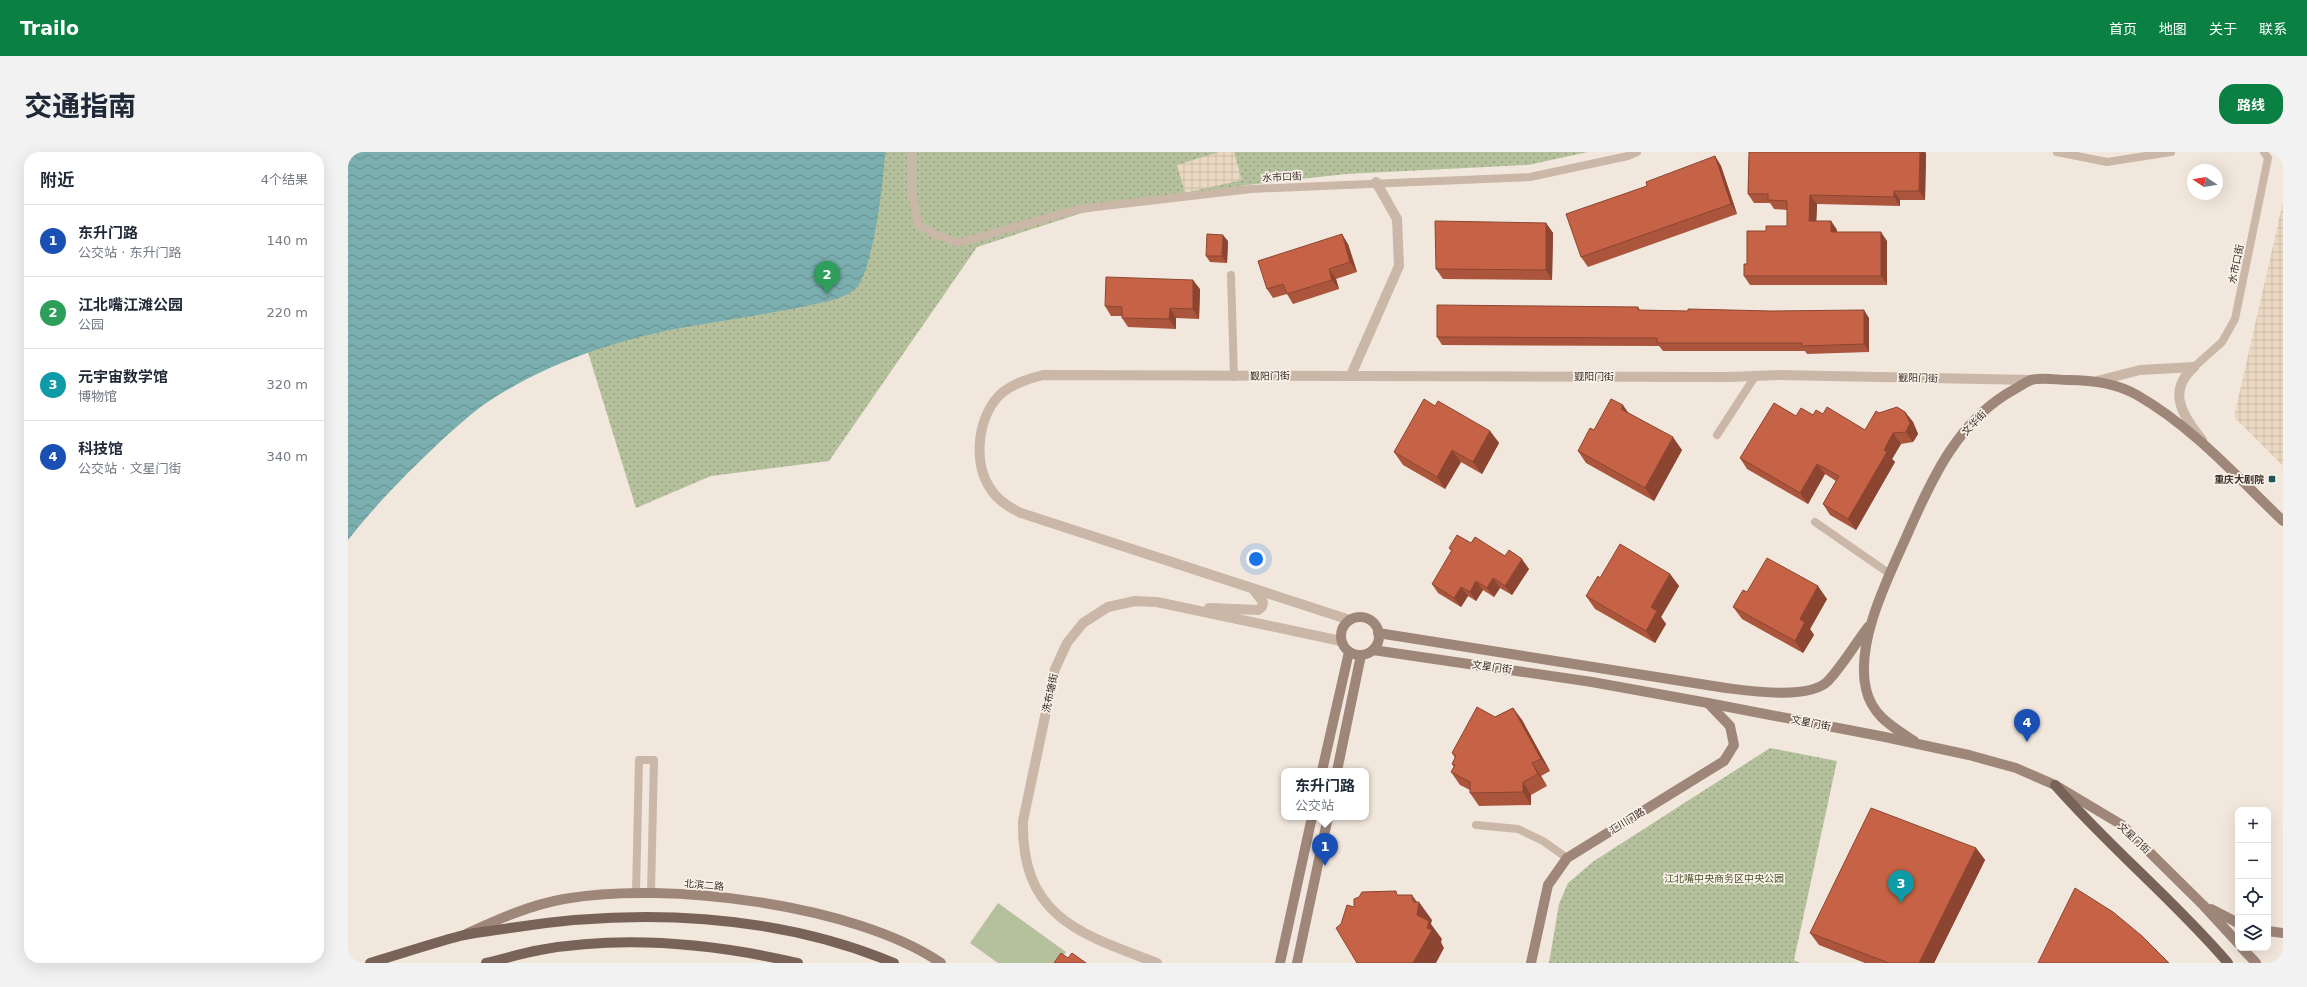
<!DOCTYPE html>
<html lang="zh">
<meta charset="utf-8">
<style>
:root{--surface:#fff;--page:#f2f2f3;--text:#1f2937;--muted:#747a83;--line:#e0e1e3;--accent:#0b8043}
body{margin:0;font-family:"DejaVu Sans","Noto Sans SC",sans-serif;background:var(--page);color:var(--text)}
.controls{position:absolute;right:12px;bottom:12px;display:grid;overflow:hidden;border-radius:8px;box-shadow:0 4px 16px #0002}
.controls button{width:36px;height:36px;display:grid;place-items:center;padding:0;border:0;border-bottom:1px solid var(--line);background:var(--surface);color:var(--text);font:20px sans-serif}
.compass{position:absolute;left:1839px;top:12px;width:36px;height:36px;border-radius:50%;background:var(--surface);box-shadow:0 4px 16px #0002;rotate:282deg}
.you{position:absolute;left:908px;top:407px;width:14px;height:14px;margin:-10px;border:3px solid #fff;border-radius:50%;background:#1a73e8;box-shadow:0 0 0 6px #1a73e833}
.badge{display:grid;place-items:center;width:26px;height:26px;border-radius:50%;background:var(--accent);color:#fff;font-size:13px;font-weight:700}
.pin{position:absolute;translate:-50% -33px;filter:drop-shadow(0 1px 2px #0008)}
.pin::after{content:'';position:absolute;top:21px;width:14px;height:12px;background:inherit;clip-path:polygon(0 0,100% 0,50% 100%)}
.popup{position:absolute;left:933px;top:616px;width:88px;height:52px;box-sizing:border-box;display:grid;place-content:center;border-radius:8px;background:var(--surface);filter:drop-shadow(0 1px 3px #0005);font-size:13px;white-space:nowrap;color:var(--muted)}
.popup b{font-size:15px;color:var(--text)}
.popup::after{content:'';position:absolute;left:50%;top:100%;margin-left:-8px;border:8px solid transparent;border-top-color:var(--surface)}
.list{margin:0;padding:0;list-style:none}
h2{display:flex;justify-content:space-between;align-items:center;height:52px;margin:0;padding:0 16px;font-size:17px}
h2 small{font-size:13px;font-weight:400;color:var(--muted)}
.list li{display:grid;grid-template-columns:26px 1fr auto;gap:12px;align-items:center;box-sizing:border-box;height:72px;padding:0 16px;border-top:1px solid var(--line)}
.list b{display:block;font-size:15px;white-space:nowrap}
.list p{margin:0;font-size:13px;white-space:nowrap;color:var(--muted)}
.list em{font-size:13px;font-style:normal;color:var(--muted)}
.icon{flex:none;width:22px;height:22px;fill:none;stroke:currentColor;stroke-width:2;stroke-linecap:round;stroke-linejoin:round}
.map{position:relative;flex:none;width:1935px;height:811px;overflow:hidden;border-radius:16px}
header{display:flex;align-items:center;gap:24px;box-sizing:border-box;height:56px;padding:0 20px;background:var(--accent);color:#fff}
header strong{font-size:19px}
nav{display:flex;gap:22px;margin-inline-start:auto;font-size:14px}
.intro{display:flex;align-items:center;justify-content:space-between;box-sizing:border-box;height:96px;padding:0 24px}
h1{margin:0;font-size:28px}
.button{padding:10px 18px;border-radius:16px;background:var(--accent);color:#fff;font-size:14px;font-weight:700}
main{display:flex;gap:24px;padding:0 24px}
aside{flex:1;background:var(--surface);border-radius:16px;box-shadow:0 4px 16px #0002}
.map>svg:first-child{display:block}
.grass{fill:url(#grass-dots)}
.garden{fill:#b5c19c}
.plaza{fill:url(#plaza-grid)}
.water{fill:url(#water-waves)}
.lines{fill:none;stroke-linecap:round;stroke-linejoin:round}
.lane{stroke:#cab7a7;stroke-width:8}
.street{stroke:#cab7a7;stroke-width:10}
.secondary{stroke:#9e8679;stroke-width:10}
.primary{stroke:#796359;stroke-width:10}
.wall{fill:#aa553c}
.shaded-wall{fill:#8b4531}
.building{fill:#c66346;stroke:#8b4531}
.poi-dot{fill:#1d5558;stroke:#faf1e8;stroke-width:1.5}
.labels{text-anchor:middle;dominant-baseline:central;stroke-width:3.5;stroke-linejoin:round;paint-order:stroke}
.street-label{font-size:10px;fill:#372c28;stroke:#faf1e8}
.poi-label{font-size:10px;font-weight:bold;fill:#372c28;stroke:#faf1e8;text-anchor:end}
.park-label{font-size:10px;fill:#47552c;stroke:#faf1e8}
</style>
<header>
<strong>Trailo</strong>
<nav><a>首页</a><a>地图</a><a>关于</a><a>联系</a></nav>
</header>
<div class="intro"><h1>交通指南</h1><a class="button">路线</a></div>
<main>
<aside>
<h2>附近<small>4个结果</small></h2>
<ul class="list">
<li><span class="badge" style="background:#1a4fb4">1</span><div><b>东升门路</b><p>公交站 · 东升门路</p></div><em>140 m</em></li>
<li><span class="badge" style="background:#2e9e5b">2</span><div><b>江北嘴江滩公园</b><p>公园</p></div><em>220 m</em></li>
<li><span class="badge" style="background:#0f9aa8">3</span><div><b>元宇宙数学馆</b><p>博物馆</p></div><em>320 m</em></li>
<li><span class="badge" style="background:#1a4fb4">4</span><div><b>科技馆</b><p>公交站 · 文星门街</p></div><em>340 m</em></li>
</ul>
</aside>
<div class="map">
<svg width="1935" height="811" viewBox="0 0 1935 811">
<defs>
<pattern id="grass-dots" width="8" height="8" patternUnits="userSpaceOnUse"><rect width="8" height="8" fill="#b5c19c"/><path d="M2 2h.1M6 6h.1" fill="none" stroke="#949d7f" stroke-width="1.8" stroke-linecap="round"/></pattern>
<pattern id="plaza-grid" width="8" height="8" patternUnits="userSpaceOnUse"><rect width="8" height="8" fill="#ead8c3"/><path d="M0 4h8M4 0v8" fill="none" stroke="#c9baa8"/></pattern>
<pattern id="water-waves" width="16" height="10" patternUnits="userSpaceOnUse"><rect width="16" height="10" fill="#7baeaf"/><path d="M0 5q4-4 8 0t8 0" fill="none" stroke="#668e8e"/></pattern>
</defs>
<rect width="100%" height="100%" fill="#f2e7dc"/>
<!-- grass -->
<g class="grass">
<polygon points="463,0 1240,0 1180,13 998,22 900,33 734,61 629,95 481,309 363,324 288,356 234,181"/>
<polygon points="1422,596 1489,609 1446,808 1452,811 1201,811 1211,752 1220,731 1246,709"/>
</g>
<!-- garden -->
<polygon class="garden" points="650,751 718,800 710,811 650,811 622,791"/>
<!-- plaza -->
<g class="plaza">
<polygon points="871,0 886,0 894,28 837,41 829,13"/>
<polygon points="1935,50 1935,314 1886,265"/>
</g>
<!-- water -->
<path class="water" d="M0,0H537C536,26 525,122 507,137C494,148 474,150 459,154C420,162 382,167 344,174C277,185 207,208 149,244C130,255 112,272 95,287C60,320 30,350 0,388Z"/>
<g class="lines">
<!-- lane -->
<g class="lane">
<polyline points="564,0 564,40 570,72 584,81 610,91 731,57 903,37 1182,25 1280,4 1289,0"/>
<polyline points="1709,0 1759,10 1823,0"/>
<polyline points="883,123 886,225"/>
<polyline points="1846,215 1874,190 1887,167 1920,6 1916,0"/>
<polyline points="1369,283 1408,223"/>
<polyline points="1467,370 1542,422"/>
<polyline points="1128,673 1170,677 1195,689 1219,706"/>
<polyline points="288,741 291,608 306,608 303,741"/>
</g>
<!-- street -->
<g class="street">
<path d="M1846,215C1818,240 1835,263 1854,288"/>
<polyline points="1003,223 1051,114 1049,67 1028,30"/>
<polyline points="1749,229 1792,218 1846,215"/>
<polyline points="861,456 910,458 914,455 915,450 905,437"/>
<path d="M1002,468L673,361C660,355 649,348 642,336C624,309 630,261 655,240C667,231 680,227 695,223L1380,225L1431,223L1684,228"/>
<path d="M809,811C732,782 673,765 675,669L707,517L719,491L735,471L760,455L787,449L809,450L993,489"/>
</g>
<!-- secondary -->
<g class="secondary">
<circle cx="1012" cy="484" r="19"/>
<path d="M1030,481L1378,536C1402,539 1461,548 1480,529C1495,513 1507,492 1520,475"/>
<polyline points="1025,498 1244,530 1360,551 1537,585 1621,603 1668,616 1707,633 1774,673 1855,753 1890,791"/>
<path d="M1566,589C1545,575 1524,564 1518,537C1507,489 1541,424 1560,381C1584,326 1611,267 1667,237C1672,234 1678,230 1683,228C1694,225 1709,228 1720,228C1744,228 1768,231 1789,243C1845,275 1889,325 1935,369"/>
<polyline points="974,619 1001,500"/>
<polyline points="989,619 1013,503"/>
<polyline points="1863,757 1890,771"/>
<polyline points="1920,779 1935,781"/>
<path d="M120,781C151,767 182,753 216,747C319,729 506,752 593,811"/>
<polyline points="1894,796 1908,811"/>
<polyline points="932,811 964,665"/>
<polyline points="949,811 980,665"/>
<polyline points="1183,811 1200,733 1219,706 1376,609 1386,593 1382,574 1360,551"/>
</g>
<!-- primary -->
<g class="primary">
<path d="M1707,633C1762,696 1826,748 1880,811"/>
<path d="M22,811C52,802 82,792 112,784C128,780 146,779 162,776C288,756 427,761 546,811"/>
<path d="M138,811C156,807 174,801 192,798C276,783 367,792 450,811"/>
</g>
</g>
<!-- wall -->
<g class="wall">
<polygon points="1401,0 1577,0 1578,1 1577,48 1552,48 1552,54 1469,52 1468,69 1483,69 1489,78 1489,80 1539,89 1539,133 1402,133 1396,124 1399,112 1418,79 1439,74 1439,58 1426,57 1422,51 1406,51 1400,42"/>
<polygon points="1367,4 1373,14 1389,62 1240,115 1233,105 1299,34"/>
<polygon points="1198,71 1205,81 1204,128 1095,127 1088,117"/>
<polygon points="880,89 879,111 862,110 858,104"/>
<polygon points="1000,92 1009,120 988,127 991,137 945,152 939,142 925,146 919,137"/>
<polygon points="852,137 851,167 828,166 828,177 780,175 774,166 774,164 763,164 757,154"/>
<polygon points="1290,155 1292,158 1521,166 1521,200 1459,202 1457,199 1315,199 1311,194 1094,193 1089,185"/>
<polygon points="1087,254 1142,279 1151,291 1134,322 1113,310 1097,337 1055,313 1046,300"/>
<polygon points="1557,260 1565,270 1570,282 1565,290 1553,292 1544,307 1547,310 1508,378 1482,363 1475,352 1488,329 1477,322 1460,352 1399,317 1392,306 1448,264 1475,262 1517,278 1531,261"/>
<polygon points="1281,261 1334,298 1306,349 1238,311 1230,299 1246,278"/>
<polygon points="1123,391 1157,404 1181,417 1164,443 1152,436 1146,445 1135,438 1128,449 1120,444 1113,455 1090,441 1084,432 1104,400 1101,396"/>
<polygon points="1322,422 1331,434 1313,465 1318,472 1307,491 1247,457 1238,444 1252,426"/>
<polygon points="1399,440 1479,447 1462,477 1466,483 1455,501 1394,467 1385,455"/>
<polygon points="1165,556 1174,568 1202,619 1193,624 1199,634 1183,643 1183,653 1131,654 1122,641 1122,638 1112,633 1103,620 1106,615 1104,612 1107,606 1104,601 1147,565"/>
<polygon points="1628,696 1637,708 1586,811 1517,811 1471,793 1462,781"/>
</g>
<!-- shaded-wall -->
<g class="shaded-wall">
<polygon points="1572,0 1577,0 1578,1 1577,48 1571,39"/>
<polygon points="1367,4 1373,14 1389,62 1383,52"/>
<polygon points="1546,39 1552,48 1552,54 1546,45"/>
<polygon points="1462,43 1469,52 1468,78 1461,69"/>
<polygon points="1483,69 1489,78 1489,90 1483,80"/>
<polygon points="1198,71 1205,81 1204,128 1198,118"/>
<polygon points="1533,80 1539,89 1539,133 1533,124"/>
<polygon points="994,82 1000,92 1009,120 1002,110"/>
<polygon points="875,83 880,89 879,111 874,104"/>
<polygon points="981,117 988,127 991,137 984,128"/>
<polygon points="845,128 852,137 851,167 845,157"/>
<polygon points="822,156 828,166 828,177 821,167"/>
<polygon points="1516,158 1521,166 1521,200 1516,192"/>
<polygon points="1275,253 1284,266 1273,257"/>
<polygon points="1557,260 1565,270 1570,282 1565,290 1558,280"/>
<polygon points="1142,279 1151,291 1134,322 1125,310"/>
<polygon points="1545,281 1553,292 1544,307 1547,310 1508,378 1500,367 1536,298"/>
<polygon points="1325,285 1334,298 1306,349 1297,336"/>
<polygon points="1104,298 1113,310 1097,337 1089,325"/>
<polygon points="1469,312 1477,322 1460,352 1452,341"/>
<polygon points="1174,407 1181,417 1164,443 1157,434"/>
<polygon points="1322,422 1331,434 1313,465 1318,472 1307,491 1298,479 1303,455"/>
<polygon points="1145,426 1152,436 1146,445 1139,436"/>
<polygon points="1128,429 1135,438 1128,449 1122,440"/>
<polygon points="1470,434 1479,447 1462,477 1466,483 1455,501 1447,489 1452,467"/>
<polygon points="1113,435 1120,444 1113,455 1106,446"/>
<polygon points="1165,556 1174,568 1202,619 1193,607"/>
<polygon points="1184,611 1193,624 1199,634 1190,622"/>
<polygon points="1175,630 1183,643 1183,653 1175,640"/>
<polygon points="1628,696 1637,708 1586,811 1571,811"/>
<polygon points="1064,743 1071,753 1071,750 1084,768 1083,772 1094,787 1093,790 1096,796 1088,811 1065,811 1069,763"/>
</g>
<!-- building -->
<g class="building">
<polygon points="1401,0 1572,0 1571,39 1546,39 1546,45 1462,43 1461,69 1483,69 1483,80 1533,80 1533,124 1396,124 1396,112 1399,112 1399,79 1418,79 1418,74 1439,74 1439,49 1420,48 1420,42 1400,42"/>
<polygon points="1367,4 1383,52 1233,105 1218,62 1299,34 1298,30"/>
<polygon points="1087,69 1198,71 1198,118 1088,117"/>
<polygon points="859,82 875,83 874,104 858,104"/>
<polygon points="994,82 1002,110 981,117 984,128 939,142 935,132 919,137 910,109"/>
<polygon points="758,125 845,128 845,157 822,156 821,167 774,166 774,155 757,154"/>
<polygon points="1089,153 1290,155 1290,158 1340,159 1340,157 1423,159 1516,158 1516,192 1454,194 1454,191 1309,191 1309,186 1089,185"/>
<polygon points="1076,247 1087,254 1090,249 1142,279 1125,310 1104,298 1089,325 1046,300"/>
<polygon points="1263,247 1275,253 1273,257 1325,285 1297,336 1230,299 1242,276 1246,278"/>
<polygon points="1426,251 1448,264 1453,256 1465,263 1468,258 1475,262 1479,255 1517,278 1528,259 1531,261 1549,255 1557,260 1562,271 1558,280 1545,281 1536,298 1539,300 1500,367 1475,352 1491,324 1469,312 1452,341 1392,306"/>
<polygon points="1109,383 1123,391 1127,385 1157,404 1161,398 1174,407 1157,434 1145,426 1139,436 1128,429 1122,440 1113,435 1106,446 1084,432 1104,398 1101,396"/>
<polygon points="1272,392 1322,422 1303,455 1309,459 1298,479 1238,444 1250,424 1252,426"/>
<polygon points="1419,406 1470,434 1452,467 1457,470 1447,489 1385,455 1395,438 1399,440"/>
<polygon points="1129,555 1147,565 1165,556 1193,607 1184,611 1190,622 1175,630 1175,640 1122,641 1122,630 1103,620 1107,613 1104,612 1108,604 1104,601"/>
<polygon points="1523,656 1628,696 1571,811 1541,811 1462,781"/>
<polygon points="1727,736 1765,760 1794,784 1821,811 1690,811"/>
<polygon points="1048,739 1049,743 1064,743 1065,750 1071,750 1069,763 1081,769 1079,776 1084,778 1065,811 1009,811 988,776 993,772 999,753 1006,755 1006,747 1011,745 1014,740"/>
<polygon points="713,801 720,806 724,801 738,811 706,811"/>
</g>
<!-- markers -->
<rect class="poi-dot" x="1920" y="323" width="8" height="8" rx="2"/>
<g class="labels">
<!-- street labels -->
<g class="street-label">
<text transform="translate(934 25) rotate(-3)">水市口街</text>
<text transform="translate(1888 112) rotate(-78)">水市口街</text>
<text transform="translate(922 224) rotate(-1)">觐阳门街</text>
<text x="1246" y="224">觐阳门街</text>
<text transform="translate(1570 226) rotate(1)">觐阳门街</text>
<text transform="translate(1626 271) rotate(-47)">文华街</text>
<text transform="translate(1144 515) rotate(8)">文星门街</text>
<text transform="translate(702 541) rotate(-78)">洗布塘街</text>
<text transform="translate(1463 571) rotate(11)">文星门街</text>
<text transform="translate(1279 669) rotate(-32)">汇川门路</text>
<text transform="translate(1786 686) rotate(43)">文星门街</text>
<text transform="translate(356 733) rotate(5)">北滨二路</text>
</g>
<!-- poi labels -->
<g class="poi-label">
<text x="1916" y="327">重庆大剧院</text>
</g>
<!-- park labels -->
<g class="park-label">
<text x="1376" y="726">江北嘴中央商务区中央公园</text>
</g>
</g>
</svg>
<div class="controls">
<button>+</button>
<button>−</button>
<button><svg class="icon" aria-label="locate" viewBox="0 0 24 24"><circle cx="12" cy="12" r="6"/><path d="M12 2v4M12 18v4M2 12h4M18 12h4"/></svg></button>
<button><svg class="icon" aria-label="layers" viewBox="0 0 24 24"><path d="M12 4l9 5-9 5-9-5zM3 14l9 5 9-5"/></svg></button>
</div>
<svg class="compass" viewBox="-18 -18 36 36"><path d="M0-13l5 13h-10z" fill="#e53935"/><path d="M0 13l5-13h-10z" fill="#747a83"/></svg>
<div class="you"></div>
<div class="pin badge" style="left:977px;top:714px;background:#1a4fb4">1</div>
<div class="popup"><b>东升门路</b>公交站</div>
<div class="pin badge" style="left:479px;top:142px;background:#2e9e5b">2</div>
<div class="pin badge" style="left:1553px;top:751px;background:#0f9aa8">3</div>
<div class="pin badge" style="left:1679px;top:590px;background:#1a4fb4">4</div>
</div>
</main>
